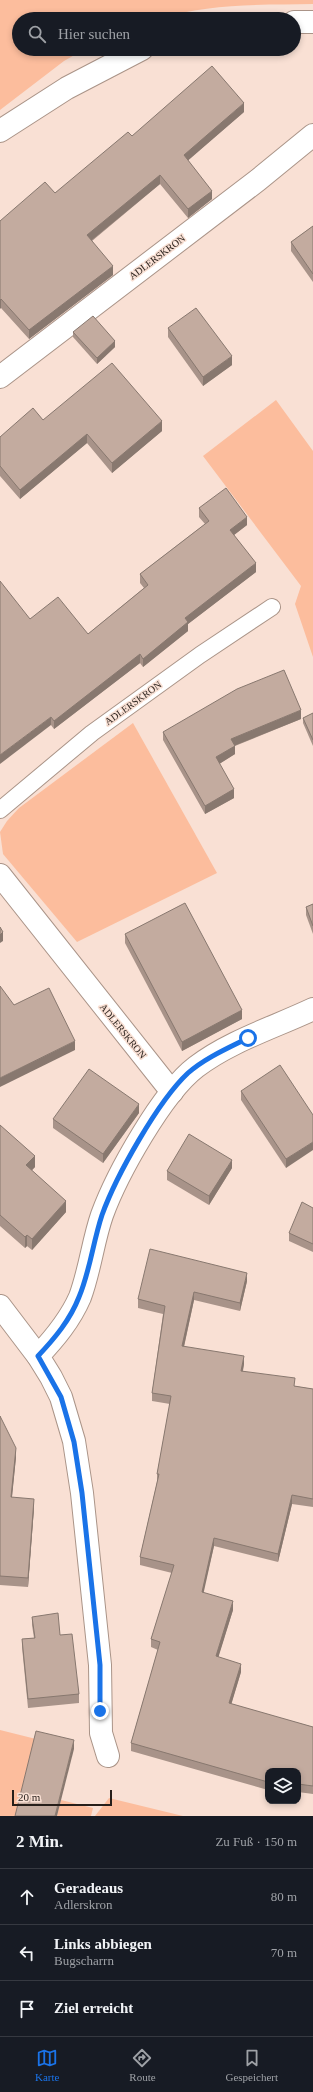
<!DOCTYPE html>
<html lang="de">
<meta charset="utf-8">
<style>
:root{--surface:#171b24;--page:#242831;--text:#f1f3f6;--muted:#9ea1a6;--line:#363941;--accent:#1a73e8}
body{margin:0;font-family:Georgia,serif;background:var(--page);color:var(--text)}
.controls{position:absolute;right:12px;bottom:12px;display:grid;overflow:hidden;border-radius:8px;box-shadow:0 2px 6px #0003}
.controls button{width:36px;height:36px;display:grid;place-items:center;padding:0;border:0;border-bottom:1px solid var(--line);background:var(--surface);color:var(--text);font:20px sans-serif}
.scale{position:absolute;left:12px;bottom:10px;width:100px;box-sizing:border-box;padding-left:4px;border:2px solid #271f1a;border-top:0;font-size:11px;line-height:14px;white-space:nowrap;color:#271f1a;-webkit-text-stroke:3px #f9e0d4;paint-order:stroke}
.stop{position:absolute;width:12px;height:12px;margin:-9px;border:3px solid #1a73e8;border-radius:50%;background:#fff}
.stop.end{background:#1a73e8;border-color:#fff;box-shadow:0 1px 4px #0008}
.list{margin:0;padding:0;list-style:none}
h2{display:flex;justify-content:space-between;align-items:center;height:52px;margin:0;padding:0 16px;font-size:17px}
h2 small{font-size:13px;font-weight:400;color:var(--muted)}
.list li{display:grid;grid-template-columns:26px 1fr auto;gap:12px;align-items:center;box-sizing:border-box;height:56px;padding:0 16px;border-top:1px solid var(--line)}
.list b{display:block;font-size:15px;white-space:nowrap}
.list p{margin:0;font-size:13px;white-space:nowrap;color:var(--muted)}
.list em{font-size:13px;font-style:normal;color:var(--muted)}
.icon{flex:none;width:22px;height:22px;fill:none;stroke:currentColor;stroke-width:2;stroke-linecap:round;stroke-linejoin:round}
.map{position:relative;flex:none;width:313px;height:1816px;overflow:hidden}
.search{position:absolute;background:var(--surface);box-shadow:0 2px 6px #0003;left:12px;right:12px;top:12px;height:44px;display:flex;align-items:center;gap:10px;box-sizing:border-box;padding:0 14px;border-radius:22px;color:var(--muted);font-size:15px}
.sheet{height:220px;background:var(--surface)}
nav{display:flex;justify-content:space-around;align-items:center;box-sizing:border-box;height:56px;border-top:1px solid var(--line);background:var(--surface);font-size:11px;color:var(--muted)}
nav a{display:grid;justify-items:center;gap:2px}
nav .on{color:var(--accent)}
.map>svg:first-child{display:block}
.green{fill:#fcbd9d}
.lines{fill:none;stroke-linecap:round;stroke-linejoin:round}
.service-casing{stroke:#aa9488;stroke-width:18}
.minor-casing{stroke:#aa9488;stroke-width:24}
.service{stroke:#fff;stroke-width:16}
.minor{stroke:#fff;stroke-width:22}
.wall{fill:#a89389}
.shaded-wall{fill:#88786f}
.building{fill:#c3ab9f;stroke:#88786f}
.route{stroke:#1a73e8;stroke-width:5}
.labels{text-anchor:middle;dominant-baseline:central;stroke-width:3;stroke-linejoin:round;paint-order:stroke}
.street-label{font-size:10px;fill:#271f1a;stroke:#f9e0d4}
</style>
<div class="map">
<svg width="313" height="1816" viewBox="0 0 313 1816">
<rect width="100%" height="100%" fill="#f9e0d4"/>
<!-- green -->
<g class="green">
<path d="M0,0H313V4C262,5 208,3 159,19H19V49H85L64,61L0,110Z"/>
<polygon points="276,400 313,451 313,657 295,604 301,586 203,456"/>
<polygon points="133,723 217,873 77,942 3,854 0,832 7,821 19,808"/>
<polygon points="0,1730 36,1739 17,1816 0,1816"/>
<polygon points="109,1798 183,1816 95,1816"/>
<polygon points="61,1800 93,1808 91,1816 57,1816"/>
</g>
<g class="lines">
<!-- service casing -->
<g class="service-casing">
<polyline id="service" points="0,810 92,733 200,655 272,607"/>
</g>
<!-- minor casing -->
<g class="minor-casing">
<g id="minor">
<polyline points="294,22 313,22"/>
<polyline points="0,131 67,88 142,49"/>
<polyline points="0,377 258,180 313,135"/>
<polyline points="0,875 172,1092"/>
<polyline points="0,1306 38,1356 51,1377 61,1397 74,1441 82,1493 100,1665 101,1733 108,1756"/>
<path d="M38,1356C55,1338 70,1320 80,1297C90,1270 93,1241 102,1215C117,1174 162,1093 196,1067C230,1041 275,1027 313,1009"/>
</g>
</g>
<!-- service -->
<use href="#service" class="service"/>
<!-- minor -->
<use href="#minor" class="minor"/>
</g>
<!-- wall -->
<g class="wall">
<polygon points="244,112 188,160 212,199 188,218 160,184 92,241 113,275 29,339 1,308 0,221 55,193 132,136"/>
<polygon points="313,226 313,282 291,251 291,242"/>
<polygon points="168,328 232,365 203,386 168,337"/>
<polygon points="73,332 115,347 97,364 73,337"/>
<polygon points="43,420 162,431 112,473 87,443 20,499 0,476 0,437"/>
<polygon points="199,508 247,525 234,535 256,572 188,624 188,631 143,667 140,663 54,729 51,725 30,619 88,634 144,588 140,583 140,574 205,524 199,517"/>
<polygon points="313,713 313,746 303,723 303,718"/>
<polygon points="301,719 235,746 235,754 219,764 234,798 205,814 163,740 163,732"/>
<polygon points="313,904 313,934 306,915 306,907"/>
<polygon points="125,934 242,1019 182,1051 125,943"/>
<polygon points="241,1091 313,1115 286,1168 241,1100"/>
<polygon points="139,1113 103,1163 53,1128 53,1119"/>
<polygon points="0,1125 35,1167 31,1170 66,1212 32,1250 27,1246 25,1248 0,1226"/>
<polygon points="232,1168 209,1205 167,1180 167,1171"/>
<polygon points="313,1208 313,1252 289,1241 289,1233"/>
<polygon points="247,1281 240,1311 194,1300 184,1347 244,1364 243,1371 295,1386 313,1389 313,1507 292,1504 278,1562 214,1546 203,1592 233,1610 218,1657 241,1672 231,1704 313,1727 313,1794 298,1792 298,1771 268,1771 268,1790 131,1751 131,1743 158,1650 151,1647 151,1639 172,1573 140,1565 140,1557 157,1482 157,1474 170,1404 152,1401 152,1393 163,1314 138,1308 138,1299"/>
<polygon points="0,1416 16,1457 12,1497 34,1508 28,1587 0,1585"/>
<polygon points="32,1617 60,1635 79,1694 79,1703 28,1708 22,1647 22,1639 34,1638 32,1625"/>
</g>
<!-- shaded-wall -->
<g class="shaded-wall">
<polygon points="244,103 244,112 184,164 184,155"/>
<polygon points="160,175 160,184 87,244 87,235"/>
<polygon points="212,191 212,199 188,218 188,209"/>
<polygon points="113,266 113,275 29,339 29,330"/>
<polygon points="1,299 1,308 0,309 0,300"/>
<polygon points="115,341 115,347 97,364 97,358"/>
<polygon points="232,356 232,365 203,386 203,377"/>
<polygon points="162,421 162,431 112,473 112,463"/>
<polygon points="87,434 87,443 20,499 20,490"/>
<polygon points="247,517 247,525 230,538 230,530"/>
<polygon points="256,563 256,572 188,624 188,631 143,667 143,659 185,618"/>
<polygon points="140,654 140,663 54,729 54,721"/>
<polygon points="301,710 301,719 231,747 231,739"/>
<polygon points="51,717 51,725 0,764 0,755"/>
<polygon points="235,746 235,754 216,766 216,757"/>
<polygon points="234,789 234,798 205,814 205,806"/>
<polygon points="3,932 3,941 0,943 0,935"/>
<polygon points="242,1010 242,1019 182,1051 182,1042"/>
<polygon points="75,1041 75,1050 0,1087 0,1078"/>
<polygon points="139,1104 139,1113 103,1163 103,1154"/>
<polygon points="313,1142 313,1150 286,1168 286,1159"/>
<polygon points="35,1156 35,1167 26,1177 26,1165"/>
<polygon points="232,1160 232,1168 209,1205 209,1196"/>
<polygon points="66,1201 66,1212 32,1250 32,1239"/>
<polygon points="27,1235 27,1246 25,1248 25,1237"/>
<polygon points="247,1273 247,1281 240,1311 240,1303"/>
<polygon points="194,1292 194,1300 182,1355 182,1346"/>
<polygon points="244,1356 244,1364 241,1379 241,1371"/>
<polygon points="16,1448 16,1457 11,1506 11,1497"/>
<polygon points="292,1495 292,1504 278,1562 278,1554"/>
<polygon points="34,1499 34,1508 28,1587 28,1578"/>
<polygon points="214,1538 214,1546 202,1600 202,1592"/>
<polygon points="233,1601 233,1610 216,1665 216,1656"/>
<polygon points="241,1664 241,1672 229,1712 229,1703"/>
<polygon points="74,1740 74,1749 57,1816 55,1816"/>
</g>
<!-- building -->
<g class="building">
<polygon points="212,66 244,103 184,155 212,191 188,209 160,175 87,235 113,266 29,330 1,299 0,300 0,221 45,182 55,193 128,132 132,136"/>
<polygon points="313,226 313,274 291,242"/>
<polygon points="196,308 232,356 203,377 168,328"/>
<polygon points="93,316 115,341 97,358 73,332"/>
<polygon points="112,363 162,421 112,463 87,434 20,490 0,466 0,437 33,408 43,420"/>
<polygon points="226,488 247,517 230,530 256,563 185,618 188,622 143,659 140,654 54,721 51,717 0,755 0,581 30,619 58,597 88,634 148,585 140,574 209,521 199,508"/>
<polygon points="284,670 301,710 231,739 235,746 216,757 234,789 205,806 163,732 237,689"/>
<polygon points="313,713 313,740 303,718"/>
<polygon points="185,903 242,1010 182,1042 125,934"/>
<polygon points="313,904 313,926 306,907"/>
<polygon points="0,927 3,932 0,935"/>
<polygon points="0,986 14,1005 49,988 75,1041 0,1078"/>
<polygon points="280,1065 313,1115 313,1142 286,1159 241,1091"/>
<polygon points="89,1069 139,1104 103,1154 53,1119"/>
<polygon points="0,1125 35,1156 26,1165 66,1201 32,1239 27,1235 25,1237 0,1215"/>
<polygon points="189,1134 232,1160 209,1196 167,1171"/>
<polygon points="302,1202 313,1208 313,1244 289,1233"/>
<polygon points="150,1249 247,1273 240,1303 194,1292 182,1346 244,1356 241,1371 295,1378 294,1386 313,1389 313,1499 292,1495 278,1554 214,1538 202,1592 233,1601 216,1656 241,1664 229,1703 313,1727 313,1786 298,1784 298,1771 268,1771 268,1782 131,1743 160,1642 151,1639 174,1565 140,1557 159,1474 157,1474 171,1396 152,1393 165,1306 138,1299"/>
<polygon points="0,1416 16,1448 11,1497 34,1499 28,1578 0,1576"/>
<polygon points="58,1613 60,1635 72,1634 79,1694 28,1699 22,1639 35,1638 32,1617"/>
<polygon points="36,1731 74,1740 55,1816 15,1816"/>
</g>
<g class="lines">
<!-- route -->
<path class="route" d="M100,1711V1665L82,1493L74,1442L61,1397L38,1356C55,1338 70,1320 79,1297C90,1271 93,1242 102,1215C116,1176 158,1101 188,1073C205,1058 228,1048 248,1038"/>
</g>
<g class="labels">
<!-- street labels -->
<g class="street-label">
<text transform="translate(157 257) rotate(-37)">ADLERSKRON</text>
<text transform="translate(133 703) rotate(-36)">ADLERSKRON</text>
<text transform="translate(123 1031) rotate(51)">ADLERSKRON</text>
</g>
</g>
</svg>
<div class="controls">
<button><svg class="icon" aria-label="layers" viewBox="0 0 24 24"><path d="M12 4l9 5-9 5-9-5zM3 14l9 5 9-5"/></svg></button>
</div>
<div class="scale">20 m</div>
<div class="stop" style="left:248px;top:1038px"></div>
<div class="stop end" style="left:100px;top:1711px"></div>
<div class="search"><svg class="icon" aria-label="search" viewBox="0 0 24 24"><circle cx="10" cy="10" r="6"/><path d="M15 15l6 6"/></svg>Hier suchen</div>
</div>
<section class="sheet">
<h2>2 Min.<small>Zu Fuß · 150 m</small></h2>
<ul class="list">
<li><svg class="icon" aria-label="ahead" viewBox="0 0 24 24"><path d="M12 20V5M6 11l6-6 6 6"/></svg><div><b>Geradeaus</b><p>Adlerskron</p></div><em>80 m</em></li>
<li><svg class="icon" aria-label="left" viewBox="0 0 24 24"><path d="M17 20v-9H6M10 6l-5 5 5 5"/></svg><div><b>Links abbiegen</b><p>Bugscharrn</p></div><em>70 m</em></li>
<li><svg class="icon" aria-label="arrive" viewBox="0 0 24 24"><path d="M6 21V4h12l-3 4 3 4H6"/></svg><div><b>Ziel erreicht</b></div></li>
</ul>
</section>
<nav>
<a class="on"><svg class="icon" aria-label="map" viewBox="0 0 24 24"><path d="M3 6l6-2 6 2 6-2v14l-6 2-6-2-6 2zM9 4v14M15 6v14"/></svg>Karte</a>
<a><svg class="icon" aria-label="directions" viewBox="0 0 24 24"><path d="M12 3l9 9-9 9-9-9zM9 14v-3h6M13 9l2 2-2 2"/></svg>Route</a>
<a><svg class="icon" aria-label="saved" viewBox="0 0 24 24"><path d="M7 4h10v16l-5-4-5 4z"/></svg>Gespeichert</a>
</nav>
